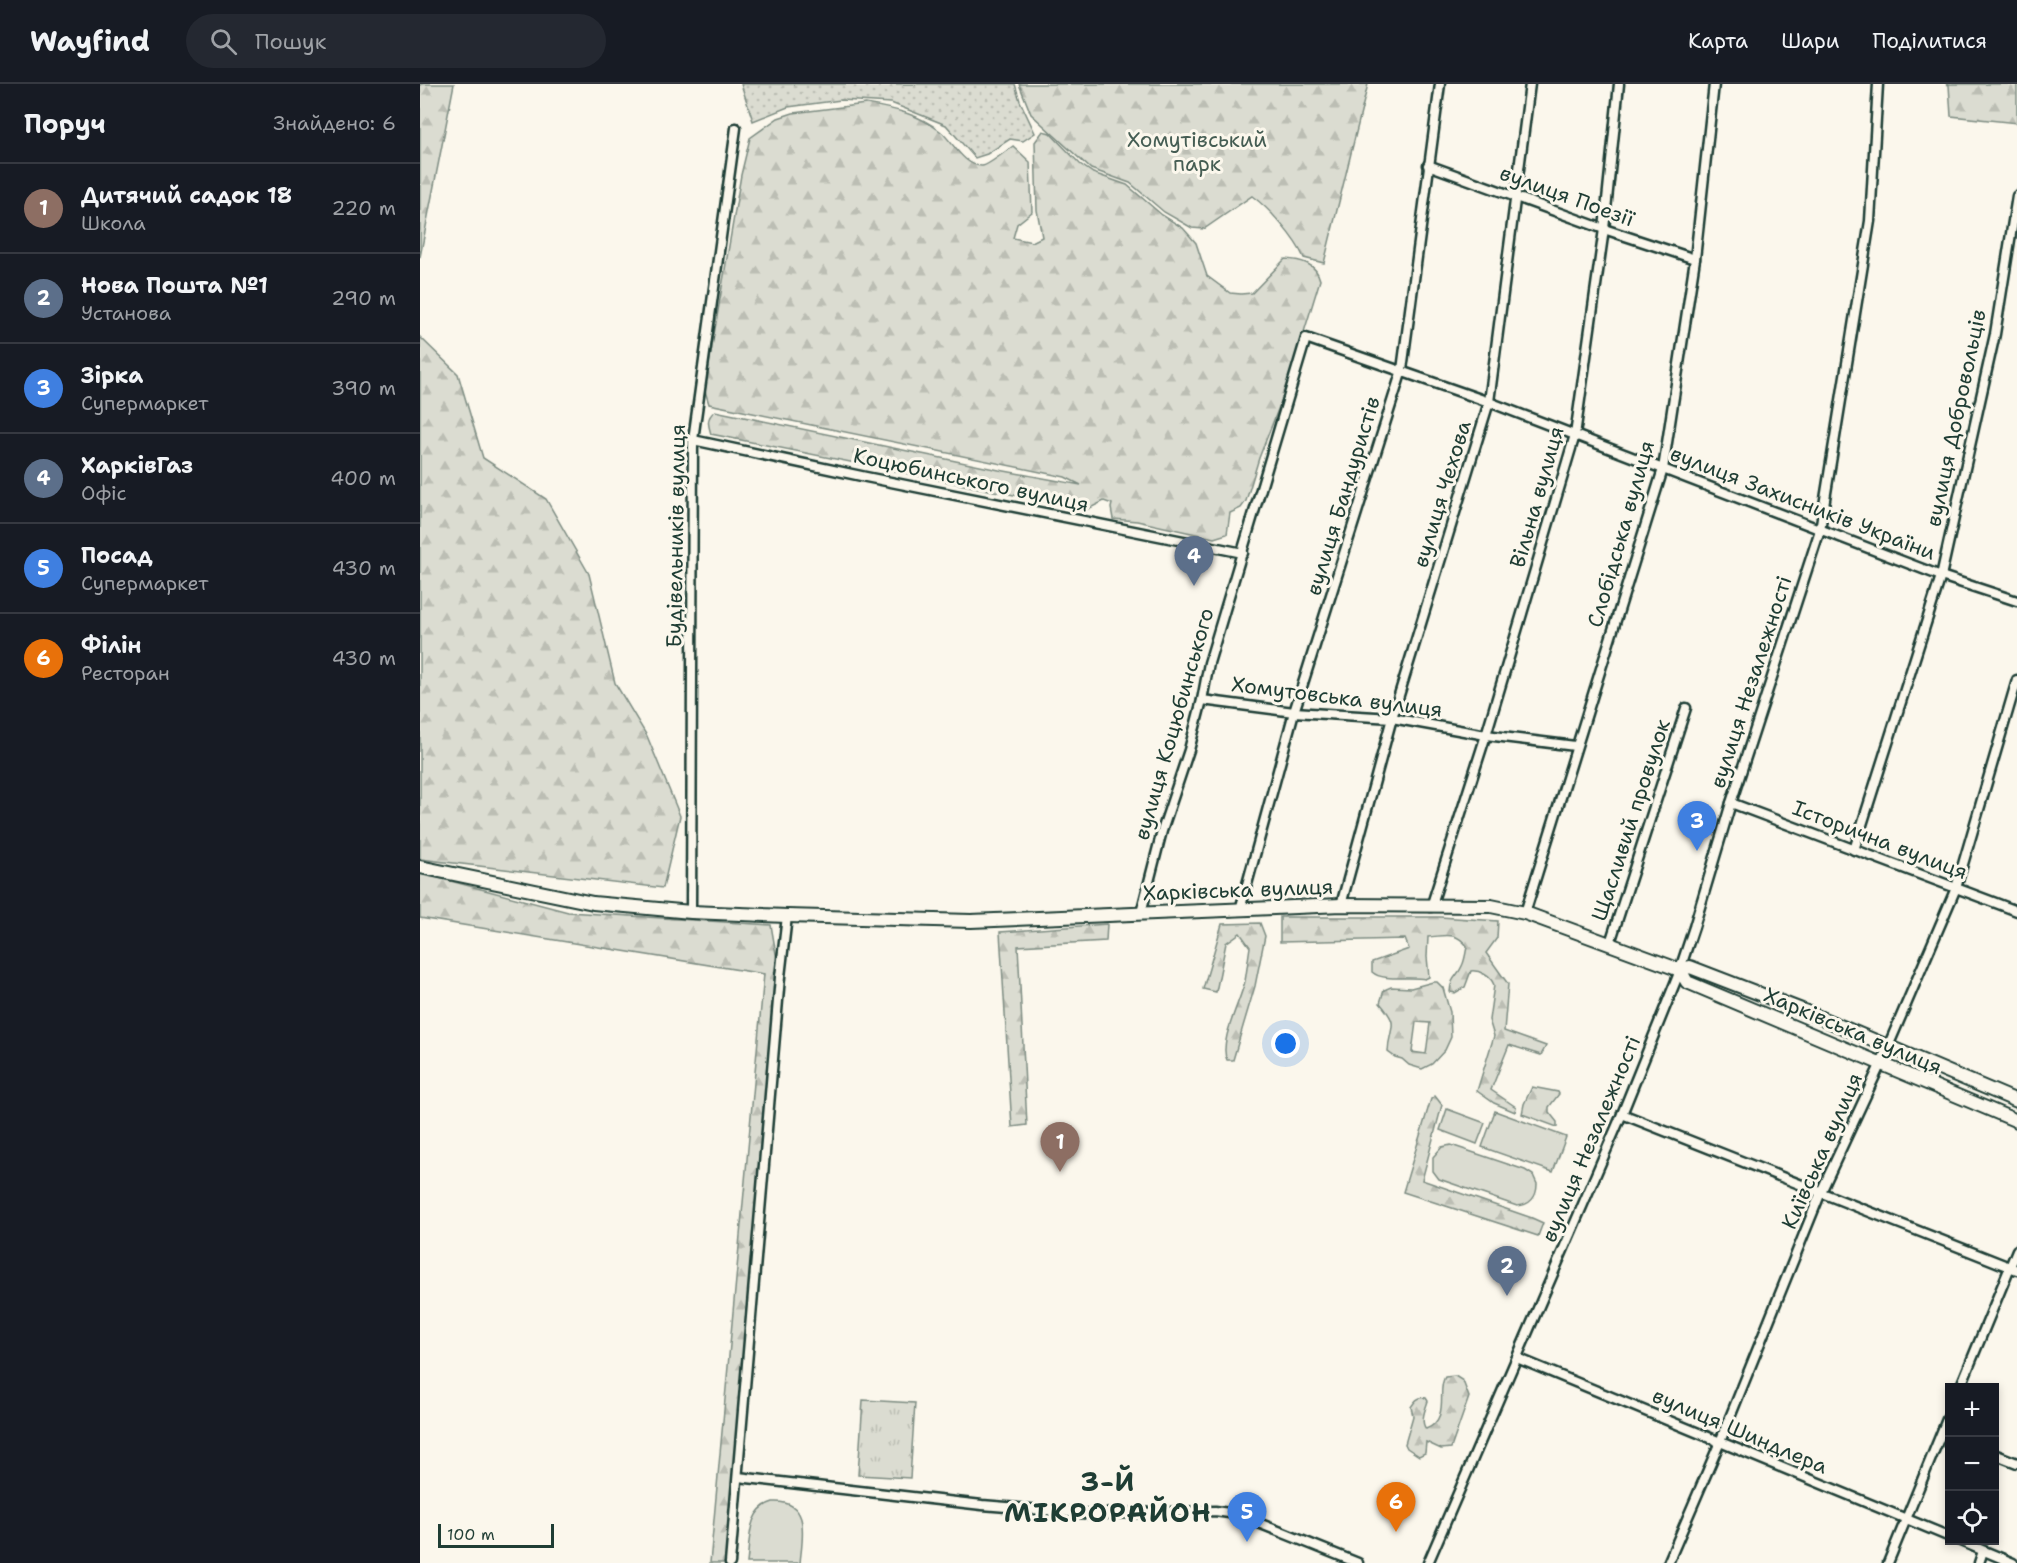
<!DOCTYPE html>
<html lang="uk">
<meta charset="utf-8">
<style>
:root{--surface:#171b24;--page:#242831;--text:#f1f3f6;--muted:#9ea1a6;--line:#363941;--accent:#c8321e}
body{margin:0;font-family:"Shantell Sans",sans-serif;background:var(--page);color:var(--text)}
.controls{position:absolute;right:18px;bottom:18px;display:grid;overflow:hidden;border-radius:0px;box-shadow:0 3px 9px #0003}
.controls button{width:54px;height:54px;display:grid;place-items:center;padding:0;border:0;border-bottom:2px solid var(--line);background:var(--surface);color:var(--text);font:30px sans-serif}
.scale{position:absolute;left:18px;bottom:15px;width:116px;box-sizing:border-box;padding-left:6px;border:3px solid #1f3d34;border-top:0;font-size:16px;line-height:21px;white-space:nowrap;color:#1f3d34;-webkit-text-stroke:4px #fbf7ec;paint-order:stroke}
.you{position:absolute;left:866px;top:960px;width:21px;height:21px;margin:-15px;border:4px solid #fff;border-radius:50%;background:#1a73e8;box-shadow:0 0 0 9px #1a73e833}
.badge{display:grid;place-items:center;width:39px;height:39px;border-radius:50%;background:var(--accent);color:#fff;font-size:20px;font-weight:700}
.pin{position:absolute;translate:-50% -50px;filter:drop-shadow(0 2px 3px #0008)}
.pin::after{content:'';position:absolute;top:32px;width:21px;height:18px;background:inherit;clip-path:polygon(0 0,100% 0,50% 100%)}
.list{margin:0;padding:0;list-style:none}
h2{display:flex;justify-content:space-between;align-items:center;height:78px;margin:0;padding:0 24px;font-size:26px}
h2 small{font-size:20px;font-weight:400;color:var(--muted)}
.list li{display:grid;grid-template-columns:39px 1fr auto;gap:18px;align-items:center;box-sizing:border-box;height:90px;padding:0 24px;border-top:2px solid var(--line)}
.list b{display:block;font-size:22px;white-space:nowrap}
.list p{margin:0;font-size:20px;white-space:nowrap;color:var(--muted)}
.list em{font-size:20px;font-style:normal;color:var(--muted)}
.icon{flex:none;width:33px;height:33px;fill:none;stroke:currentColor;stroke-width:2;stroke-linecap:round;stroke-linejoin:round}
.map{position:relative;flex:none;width:1597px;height:1479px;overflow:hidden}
header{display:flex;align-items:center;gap:36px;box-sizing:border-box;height:84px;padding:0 30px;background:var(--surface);border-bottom:2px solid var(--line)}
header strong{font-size:28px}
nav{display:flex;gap:33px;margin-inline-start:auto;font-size:21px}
.search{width:420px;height:54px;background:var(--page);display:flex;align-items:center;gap:15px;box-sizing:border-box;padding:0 21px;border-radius:33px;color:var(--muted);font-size:22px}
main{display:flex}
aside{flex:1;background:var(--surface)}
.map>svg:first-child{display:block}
.grass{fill:url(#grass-dots);stroke:#7d8c82;stroke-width:1.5}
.forest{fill:url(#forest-firs);stroke:#7d8c82;stroke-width:1.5;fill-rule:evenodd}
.park{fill:url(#park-tufts);stroke:#7d8c82;stroke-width:1.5}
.pitch{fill:#dbdcd1;stroke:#7d8c82;stroke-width:1.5}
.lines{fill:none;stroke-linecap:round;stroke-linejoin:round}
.street-casing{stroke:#1f3d34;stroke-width:13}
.secondary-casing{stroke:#1f3d34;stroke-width:16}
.street{stroke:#fbf7ec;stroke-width:8}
.secondary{stroke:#fbf7ec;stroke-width:12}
.labels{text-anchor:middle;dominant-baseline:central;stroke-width:6;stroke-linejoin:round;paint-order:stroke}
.park-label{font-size:21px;fill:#455d53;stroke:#fbf7ec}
.street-label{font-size:21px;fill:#1f3d34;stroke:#fbf7ec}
.district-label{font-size:27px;font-weight:bold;letter-spacing:1.5px;fill:#1f3d34;stroke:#fbf7ec}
</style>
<header>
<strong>Wayfind</strong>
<div class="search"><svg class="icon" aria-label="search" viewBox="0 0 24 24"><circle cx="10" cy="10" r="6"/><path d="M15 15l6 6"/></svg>Пошук</div>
<nav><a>Карта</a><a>Шари</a><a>Поділитися</a></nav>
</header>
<main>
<aside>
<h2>Поруч<small>Знайдено: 6</small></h2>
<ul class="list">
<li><span class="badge" style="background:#8d6e63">1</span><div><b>Дитячий садок 18</b><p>Школа</p></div><em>220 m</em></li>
<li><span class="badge" style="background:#5c6f8a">2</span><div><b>Нова Пошта №1</b><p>Установа</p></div><em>290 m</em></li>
<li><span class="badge" style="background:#3f7fe0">3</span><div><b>Зірка</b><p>Супермаркет</p></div><em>390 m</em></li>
<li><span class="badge" style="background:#5c6f8a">4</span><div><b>ХарківГаз</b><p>Офіс</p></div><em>400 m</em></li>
<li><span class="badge" style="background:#3f7fe0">5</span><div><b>Посад</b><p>Супермаркет</p></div><em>430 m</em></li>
<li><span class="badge" style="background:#e8710a">6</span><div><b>Філін</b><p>Ресторан</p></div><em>430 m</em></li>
</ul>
</aside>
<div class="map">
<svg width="1597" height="1479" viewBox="0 0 1597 1479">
<defs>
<pattern id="grass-dots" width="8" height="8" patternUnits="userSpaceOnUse" patternTransform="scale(1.5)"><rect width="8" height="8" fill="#dbdcd1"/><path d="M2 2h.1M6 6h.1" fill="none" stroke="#bcbeb4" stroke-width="1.8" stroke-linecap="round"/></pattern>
<pattern id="forest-firs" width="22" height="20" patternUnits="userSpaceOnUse" patternTransform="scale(1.5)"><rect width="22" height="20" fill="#dbdcd1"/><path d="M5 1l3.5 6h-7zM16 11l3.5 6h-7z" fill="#bcbeb4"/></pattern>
<pattern id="park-tufts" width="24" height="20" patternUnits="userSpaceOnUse" patternTransform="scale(1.5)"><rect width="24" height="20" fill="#dbdcd1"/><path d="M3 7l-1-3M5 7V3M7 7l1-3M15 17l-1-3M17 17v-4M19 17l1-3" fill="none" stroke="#bcbeb4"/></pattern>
</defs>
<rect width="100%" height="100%" fill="#fbf7ec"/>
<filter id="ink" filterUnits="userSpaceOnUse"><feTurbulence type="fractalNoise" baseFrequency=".0167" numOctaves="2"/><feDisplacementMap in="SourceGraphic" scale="12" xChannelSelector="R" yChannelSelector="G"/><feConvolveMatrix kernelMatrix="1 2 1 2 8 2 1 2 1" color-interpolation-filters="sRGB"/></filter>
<g filter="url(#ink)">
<!-- grass -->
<polygon class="grass" points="321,0 595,0 600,17 615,49 603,57 590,55 567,70 555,74 526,41 471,19 421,16 368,23 333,37"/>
<!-- forest -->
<g class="forest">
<polygon points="0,0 34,0 0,173"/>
<path d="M599,0H948L904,179L884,174C875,154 850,125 832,112L784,145L772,144L744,128L710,99L671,85L611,30Z"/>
<polygon points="1526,0 1597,0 1597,39 1531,32 1529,1"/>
<path d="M446,20C474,25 497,29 520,47C533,57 543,82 562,82C568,82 587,66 593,62L610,78L612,128L597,140L593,154L612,158L622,153L617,126L615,58L623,47L630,49L660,80L673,89L707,101L742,131L763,144L776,159L787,192L810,209L821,210L832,209L865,175C881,176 896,179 900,196L868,300L839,374L826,417L821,424L810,429L807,450L794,454L717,437L693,435L691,424L692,420L684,417L664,427L639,420L291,350C288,340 286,334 295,327L579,386L661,401L645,393L289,320L285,307L288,286L321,91L330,54L358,34L373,29Z"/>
<polygon points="0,253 38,290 63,374 126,415 169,490 195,599 227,652 260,732 243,804 0,775"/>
<polygon points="0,789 148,828 351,841 360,893 310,1479 290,1479 344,890 0,834"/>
<path d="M860,833H1020L1078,837L1077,854L1066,869L1088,900L1084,947L1126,962L1121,971L1089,961L1071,1006L1096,1023L1095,1028L1074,1019L1057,1007L1074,952L1069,936L1074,901C1071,892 1059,886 1051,887L1045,903L1035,909L1030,908C1031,892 1037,894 1042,882C1045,876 1046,868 1047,862C1035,847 1026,852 1008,853L1007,873L1009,893L1005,895C990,892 963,898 952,888V878L989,865L985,855L860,858Z"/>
<path d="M840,839L845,852L835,902L813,976H807C798,959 821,916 825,897C827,886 828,875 830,863L820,849L806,859L796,908L783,905L802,840Z"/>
<polygon points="687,840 686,857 598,862 607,1041 592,1043 580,848"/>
<path d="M1013,898H1017L1023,904L1030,928L1031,953L1025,966L1012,980L1002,985L989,981L982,975L975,973L968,968C969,940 981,944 960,919L964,906L971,903L991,904ZM996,938L1010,939L1006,970L992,968Z"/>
<polygon points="1112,1003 1138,1008 1139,1010 1129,1023 1129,1028 1137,1038 1137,1043 1102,1030 1104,1020"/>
<polygon points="1015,1012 1022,1021 1002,1096 1112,1134 1123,1139 1118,1152 983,1108 1011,1015"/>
<path d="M1035,1292L1043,1297L1049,1313L1031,1364L1021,1365L1006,1358L1005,1369L999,1372L987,1364L985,1360L993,1332L991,1323C995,1317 998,1312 1006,1314L1008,1317C1005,1326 1000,1337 1006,1345C1031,1335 1016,1305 1025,1293Z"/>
</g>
<!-- park -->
<polygon class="park" points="443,1316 495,1319 490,1394 438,1391"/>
<!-- pitch -->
<g class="pitch">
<polygon points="1027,1025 1065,1039 1057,1060 1020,1046"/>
<polygon points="1075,1027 1146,1053 1133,1088 1062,1063"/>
<path d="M1031,1061L1105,1086L1113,1091L1117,1100C1117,1113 1110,1121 1097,1122L1019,1095L1013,1087V1073L1022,1063Z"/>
<path d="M353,1418C392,1416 382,1455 380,1479H327C330,1457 327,1425 353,1418Z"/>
</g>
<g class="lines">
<!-- street casing -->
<g class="street-casing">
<g id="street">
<polyline points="1008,81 1184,145 1275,175"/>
<polyline points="273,356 446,393 823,469"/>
<polyline points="782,616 874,628 972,634 1066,651 1155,662"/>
<polyline points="1311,719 1597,827"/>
<polyline points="1434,766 1521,492 1575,250 1597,112"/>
<polyline points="921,821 972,634 1069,318 1110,0"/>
<polyline points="1011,823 1066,651 1155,351 1184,145 1199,0"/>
<polyline points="820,826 874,628 982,286 1020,0"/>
<polyline points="271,828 273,356 316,44"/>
<polyline points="721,829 742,747 769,666 782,616 789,579 886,254 1069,318 1521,492 1597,517"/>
<polyline points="1105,829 1243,385 1275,175 1294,0"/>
<polyline points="1190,859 1266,624"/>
<polyline points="1202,1030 1597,1186"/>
<polyline points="1097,1274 1530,1453"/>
<polyline points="1540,1304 1597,1166"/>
<polyline points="1574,1370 1597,1379"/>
<polyline points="318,1393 562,1421 672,1430 795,1427 816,1430 938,1479"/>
<polyline points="1538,1456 1593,1479"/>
<polyline points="310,1479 360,893 367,832"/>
<polyline points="1008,1479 1202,1030 1257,894 1274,843 1311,719 1400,446 1450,137 1458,0"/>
<polyline points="1248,1479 1300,1358 1401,1108 1461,979 1536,804 1597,596"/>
<polyline points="1468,1479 1530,1328"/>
<polyline points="1559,1479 1563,1467"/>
</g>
</g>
<!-- secondary casing -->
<g class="secondary-casing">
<g id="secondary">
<polyline points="0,783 173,819 271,828 367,832 551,837 921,821 1071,822 1105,829 1260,886 1267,898 1597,1037"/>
<polyline points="1260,886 1270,883 1387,928 1597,1017"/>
</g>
</g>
<!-- street -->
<use href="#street" class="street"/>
<!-- secondary -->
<use href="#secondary" class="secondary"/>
</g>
</g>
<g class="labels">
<!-- park labels -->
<g class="park-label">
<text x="777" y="56">Хомутівський<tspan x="777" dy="24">парк</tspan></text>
</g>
<!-- street labels -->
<g class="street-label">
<text transform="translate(1147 112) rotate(20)">вулиця Поезії</text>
<text transform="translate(1536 334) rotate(-78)">вулиця Добровольців</text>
<text transform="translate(551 396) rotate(12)">Коцюбинського вулиця</text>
<text transform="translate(1022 410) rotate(-73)">вулиця Чехова</text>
<text transform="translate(923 412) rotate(-73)">вулиця Бандуристів</text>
<text transform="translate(1117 413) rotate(-74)">Вільна вулиця</text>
<text transform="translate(1383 419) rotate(21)">вулиця Захисників України</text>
<text transform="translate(1201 450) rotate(-74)">Слобідська вулиця</text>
<text transform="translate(256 452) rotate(-89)">Будівельників вулиця</text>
<text transform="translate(1331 598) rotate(-72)">вулиця Незалежності</text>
<text transform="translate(917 613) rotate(7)">Хомутовська вулиця</text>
<text transform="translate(754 640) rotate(-74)">вулиця Коцюбинського</text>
<text transform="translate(1211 736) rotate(-72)">Щасливий провулок</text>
<text transform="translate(1460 756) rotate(21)">Історична вулиця</text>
<text transform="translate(818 806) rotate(-2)">Харківська вулиця</text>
<text transform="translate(1433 947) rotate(23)">Харківська вулиця</text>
<text transform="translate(1171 1055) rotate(-67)">вулиця Незалежності</text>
<text transform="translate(1402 1067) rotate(-66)">Київська вулиця</text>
<text transform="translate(1320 1347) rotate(23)">вулиця Шиндлера</text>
</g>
<!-- district labels -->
<g class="district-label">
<text x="688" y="1397">3-Й<tspan x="688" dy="31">МІКРОРАЙОН</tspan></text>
</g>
</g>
</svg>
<div class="controls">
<button>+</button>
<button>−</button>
<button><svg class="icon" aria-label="locate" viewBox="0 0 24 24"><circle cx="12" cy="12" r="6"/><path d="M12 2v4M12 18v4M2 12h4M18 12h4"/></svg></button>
</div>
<div class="scale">100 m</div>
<div class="you"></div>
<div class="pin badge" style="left:640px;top:1088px;background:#8d6e63">1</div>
<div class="pin badge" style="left:1087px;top:1212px;background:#5c6f8a">2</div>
<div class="pin badge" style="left:1277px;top:767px;background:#3f7fe0">3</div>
<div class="pin badge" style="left:774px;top:502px;background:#5c6f8a">4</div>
<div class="pin badge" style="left:827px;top:1458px;background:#3f7fe0">5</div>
<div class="pin badge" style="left:976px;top:1448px;background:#e8710a">6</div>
</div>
</main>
